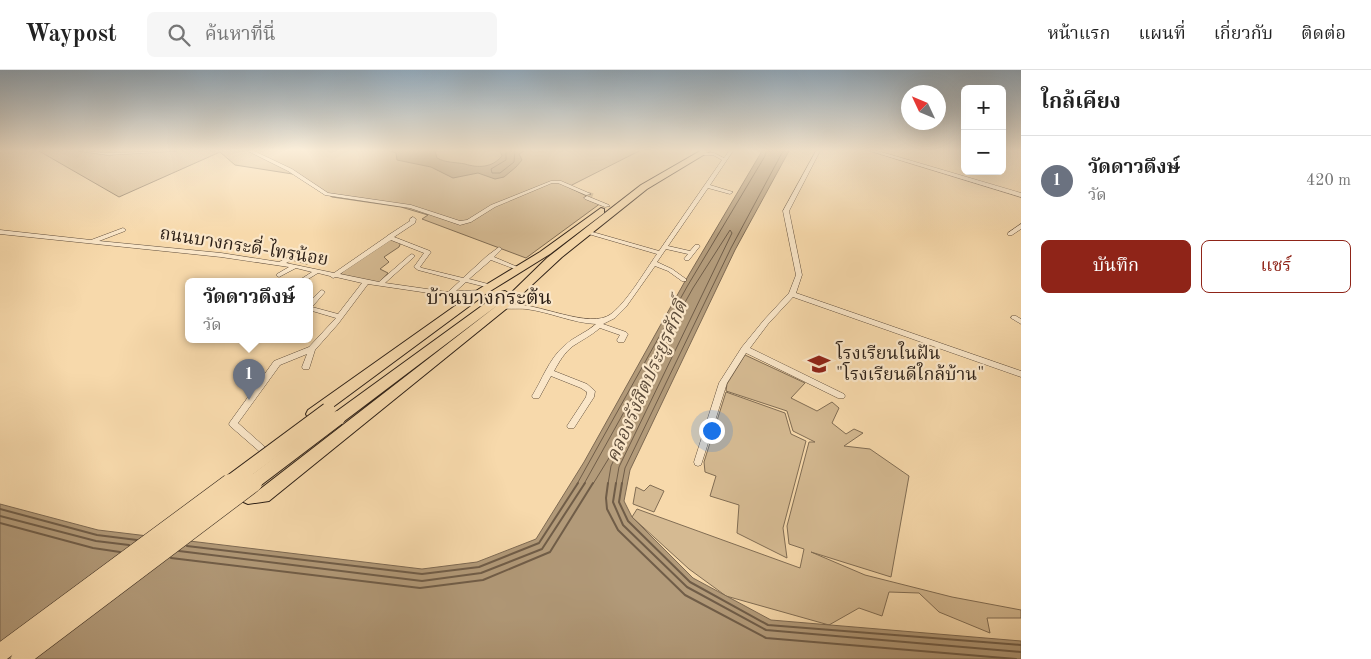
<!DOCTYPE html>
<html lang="th">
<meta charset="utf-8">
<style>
:root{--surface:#fff;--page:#f6f6f6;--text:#222;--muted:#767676;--line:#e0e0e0;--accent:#8f2418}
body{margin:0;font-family:"Old Standard TT","Noto Serif Thai",serif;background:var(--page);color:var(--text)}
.controls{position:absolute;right:15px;top:15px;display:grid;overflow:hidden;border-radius:8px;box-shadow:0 5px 20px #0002}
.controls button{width:45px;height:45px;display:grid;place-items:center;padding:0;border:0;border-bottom:1px solid var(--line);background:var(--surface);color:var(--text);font:25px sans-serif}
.compass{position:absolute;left:901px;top:15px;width:45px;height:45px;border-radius:50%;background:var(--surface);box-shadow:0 5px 20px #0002;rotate:314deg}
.you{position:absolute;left:711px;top:360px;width:18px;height:18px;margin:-12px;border:4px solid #fff;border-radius:50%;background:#1a73e8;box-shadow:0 0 0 8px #1a73e833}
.badge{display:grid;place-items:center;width:32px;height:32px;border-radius:50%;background:var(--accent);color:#fff;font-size:16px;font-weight:700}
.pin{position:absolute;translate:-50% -41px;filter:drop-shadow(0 1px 2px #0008)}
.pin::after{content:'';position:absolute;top:26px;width:18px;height:15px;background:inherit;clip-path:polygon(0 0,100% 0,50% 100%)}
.popup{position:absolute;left:185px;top:208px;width:128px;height:65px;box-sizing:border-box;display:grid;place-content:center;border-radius:8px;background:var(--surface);filter:drop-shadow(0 1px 4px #0005);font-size:16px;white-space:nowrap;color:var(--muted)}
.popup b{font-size:19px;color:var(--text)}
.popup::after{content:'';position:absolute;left:50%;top:100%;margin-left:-10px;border:10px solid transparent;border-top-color:var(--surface)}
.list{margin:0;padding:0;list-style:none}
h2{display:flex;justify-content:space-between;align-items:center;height:65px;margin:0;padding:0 20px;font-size:21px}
h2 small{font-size:16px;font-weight:400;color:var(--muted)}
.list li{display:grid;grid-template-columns:32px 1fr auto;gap:15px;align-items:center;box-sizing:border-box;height:90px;padding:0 20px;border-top:1px solid var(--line)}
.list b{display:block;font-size:19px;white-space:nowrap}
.list p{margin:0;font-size:16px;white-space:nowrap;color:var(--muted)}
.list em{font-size:16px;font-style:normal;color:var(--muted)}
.actions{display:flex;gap:10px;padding:15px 20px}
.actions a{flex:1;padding:11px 0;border:1px solid var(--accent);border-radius:8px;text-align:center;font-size:18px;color:var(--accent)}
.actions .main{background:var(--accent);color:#fff}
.icon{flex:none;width:28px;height:28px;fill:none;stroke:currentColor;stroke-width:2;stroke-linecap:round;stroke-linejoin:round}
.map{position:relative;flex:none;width:1021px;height:589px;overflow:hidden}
header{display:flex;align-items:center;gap:30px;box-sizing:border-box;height:70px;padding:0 25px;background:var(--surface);border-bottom:1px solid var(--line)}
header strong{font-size:24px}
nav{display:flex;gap:28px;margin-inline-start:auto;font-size:18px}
.search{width:350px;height:45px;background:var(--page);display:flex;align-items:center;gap:12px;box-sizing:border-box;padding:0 18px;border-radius:8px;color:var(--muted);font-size:19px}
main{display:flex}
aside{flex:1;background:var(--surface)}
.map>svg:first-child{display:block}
.green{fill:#d5ba92;stroke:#816d54}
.water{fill:#b29a79;stroke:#7d6952}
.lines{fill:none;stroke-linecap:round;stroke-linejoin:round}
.shore-far1{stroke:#705d48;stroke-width:1}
.shore{stroke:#705d48;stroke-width:2}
.minor-tunnel{stroke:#cfb48d;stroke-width:5;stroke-dasharray:5 2.5;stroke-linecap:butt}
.minor-casing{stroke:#604e3c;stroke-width:1}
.primary-casing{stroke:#2d2017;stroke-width:2}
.minor{fill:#fae6c8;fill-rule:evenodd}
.primary{fill:#f7d9ab;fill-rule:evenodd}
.primary-bridge-far1-casing{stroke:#2d2017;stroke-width:16;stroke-linecap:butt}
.primary-bridge-casing{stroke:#2d2017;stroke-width:19;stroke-linecap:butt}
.primary-bridge-far1{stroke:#f7d9ab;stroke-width:14}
.primary-bridge{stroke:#f7d9ab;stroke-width:18}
.labels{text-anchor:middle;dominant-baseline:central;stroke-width:4.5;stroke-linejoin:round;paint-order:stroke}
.street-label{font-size:18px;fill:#2d2017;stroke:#fae6c8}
.poi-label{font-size:18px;fill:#2d2017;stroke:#fae6c8;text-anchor:start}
.water-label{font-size:19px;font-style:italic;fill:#5c4b39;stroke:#fae6c8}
.quarter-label{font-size:20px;fill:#2d2017;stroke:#fae6c8}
</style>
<header>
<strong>Waypost</strong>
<div class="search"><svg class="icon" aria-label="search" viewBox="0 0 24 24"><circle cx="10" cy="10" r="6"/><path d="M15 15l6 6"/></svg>ค้นหาที่นี่</div>
<nav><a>หน้าแรก</a><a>แผนที่</a><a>เกี่ยวกับ</a><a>ติดต่อ</a></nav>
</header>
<main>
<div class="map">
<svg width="1021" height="589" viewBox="0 0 1021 589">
<rect width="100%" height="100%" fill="#f7d9ab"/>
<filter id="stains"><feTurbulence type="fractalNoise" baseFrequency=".004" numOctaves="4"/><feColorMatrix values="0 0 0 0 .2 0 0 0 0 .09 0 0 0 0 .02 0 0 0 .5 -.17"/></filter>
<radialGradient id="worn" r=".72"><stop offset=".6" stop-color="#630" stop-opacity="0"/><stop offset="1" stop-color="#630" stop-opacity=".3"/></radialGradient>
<!-- green -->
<g class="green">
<polygon points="39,81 639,81 568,117 601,133 526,188 422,149 428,145 401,137 332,127 299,105 235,95 220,82 119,127"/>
<polygon points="391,169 401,172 399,177 384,187 389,192 380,199 388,203 379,213 339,206 346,199"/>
<polygon points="745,285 805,313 791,328 817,341 832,332 839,338 832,353 846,364 854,359 863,363 844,376 870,379 909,406 891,507 811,482 865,505 952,527 1021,540 1021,548 987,548 990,563 939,542 919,523 889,522 882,546 859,538 829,555 726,526 689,499 632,447 637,439 800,498 804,479 789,474 787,456 809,372 815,372 793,361 787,341 726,321 727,314"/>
<polygon points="726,322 785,343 791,364 806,371 783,458 787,488 737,463 739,435 710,426 716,406 705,402 704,392"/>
<polygon points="650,415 664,421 654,442 633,434 636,417 644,421"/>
</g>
<!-- water -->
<g class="water">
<path d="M391,81H435L437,88C446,93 455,92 465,94C478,98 492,98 502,86L500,81H524L519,84L522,90L516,97L504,107L495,109L478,103L453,108L431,97L397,90L396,83Z"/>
<polygon points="762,81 789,81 735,180 630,400 624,431 632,447 693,508 771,550 1021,571 1021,589 0,589 0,434 98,460 422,499 477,492 536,469 584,392 684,213"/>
</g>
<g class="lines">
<!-- shore-far1 -->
<g class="shore-far1">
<polyline points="506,81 506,90 491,99 492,103 500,103 514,92 515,81"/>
<polyline points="577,414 688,215 765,86 766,81"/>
<polyline points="584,414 693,218 730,160 732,163 619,397 616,414"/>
<polyline points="593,414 620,370 622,374 611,396 608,414"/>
<polyline points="622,414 625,398 731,178 783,81"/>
</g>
<!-- shore -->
<g class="shore">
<polyline points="608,413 606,428 607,439 618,460 685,525 766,568 1016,589"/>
<polyline points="616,413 613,432 623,455 687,517 766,560 1021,582"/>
<polyline points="622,413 619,432 628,451 690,512 768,555 1021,575"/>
<polyline points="0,439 97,465 137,470"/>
<polyline points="0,446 96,471 129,475"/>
<polyline points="0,453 93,478 120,482"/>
<polyline points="187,476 422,504 479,497 539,473 578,413"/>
<polyline points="179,481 422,511 481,503 542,479 585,413"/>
<polyline points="171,488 420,518 483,510 550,482 593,413"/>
</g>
<!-- minor-tunnel -->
<polyline class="minor-tunnel" points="588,124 593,126"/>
<!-- minor casing -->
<g class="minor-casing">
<g id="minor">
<polygon points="79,81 108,83 177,81 108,85"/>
<polygon points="248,81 254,81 292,99 328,123 411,135 460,151 467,150 491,135 551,111 561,111 591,124 586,125 558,113 552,113 495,137 471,152 460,155 410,138 325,125 288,101"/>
<path d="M729,81H733L710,115L733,122L730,124L708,118L668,176L690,181L695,175H699L700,176L689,190H685L684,189L688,184L666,179L657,192L672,199L686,209V211H682L668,201L655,196L626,237L615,248L603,254L626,262L628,264L624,272H618L617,270L620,265L600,258C592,265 582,270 573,276C564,283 559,292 554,301L587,314L595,321L594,327L574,358H568L567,356L586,327L587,322L581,318L551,306L539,328H533L532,326C542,310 549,289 564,276C573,267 586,263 596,254C572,253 550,242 526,239C518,238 504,240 499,237C502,235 505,235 509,234C537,232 590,260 611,244C627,232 645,201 657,184L585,163V161H589L659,181L722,90L713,85H698V83H714L724,88Z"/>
<polygon points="816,81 820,81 789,141 802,205 796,223 1021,301 1021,307 793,227 768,254 750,278 844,324 845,326 844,328 838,328 746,283 727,313 702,392 701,395 698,396 695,395 694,392 719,313 742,277 764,250 789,223 796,205 783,141"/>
<polygon points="870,81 878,81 1021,123 1021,127"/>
<polygon points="587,126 609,135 610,136 605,137 585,129 584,128"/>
<path d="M413,147L416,149L415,153L394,167L430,181L431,182L420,197L422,198L463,208L487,186L499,177L502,179L494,187L520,198L517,200L515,199L491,190L469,209L492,215V217L490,218L466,212L456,221L485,220L486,221L485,222L483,223L449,226L368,214L338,254L315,280L309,299H303L302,297L307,284L280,295L238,353L266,378L267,380L266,382L263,383L260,382L230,356L229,354L230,352L274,291L309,277L336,248L309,240V232L320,221L322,220L325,222L312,237L338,244L362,213L336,207L333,208L330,206L318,203L305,211H298L312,202L296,198L279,207L277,206V204L289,197L221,187L0,164V160L91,170L123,158L126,160L125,161L99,171L221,183L279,192L291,186L309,191L310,192L307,194L292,190L286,193L334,203L386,167L387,166L410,151V149ZM391,170L424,183L414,197L418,200L460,211L448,222L385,213L414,187L415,186L412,184L410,185L379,212L340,204Z"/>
<polygon points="1021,154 1021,159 1012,165 1008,165 1008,163"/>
<polygon points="1012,246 1016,246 1021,249 1021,254 1011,248"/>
</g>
</g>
<!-- primary casing -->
<g class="primary-casing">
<g id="primary">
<polygon points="700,81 710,81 647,119 562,187 506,239 269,431 248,434 230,426 227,421 230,416 235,414 246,420 259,420 499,234 343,352 338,353 333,352 331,348 333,344 501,222 505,221 510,224 547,188 641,115"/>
<polygon points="601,138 604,139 604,143 550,184 487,223 318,348 308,348 306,344 308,340 479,219 540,182"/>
</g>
</g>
<!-- minor -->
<use href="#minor" class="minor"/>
<!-- primary -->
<use href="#primary" class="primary"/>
<!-- primary-bridge-far1 casing -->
<g class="primary-bridge-far1-casing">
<g id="primary-bridge-far1">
<polyline points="228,414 328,340"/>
<polyline points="251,414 338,348"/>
</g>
</g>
<!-- primary-bridge casing -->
<g class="primary-bridge-casing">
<g id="primary-bridge">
<polyline points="0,583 230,413"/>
<polyline points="20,589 253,413"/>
</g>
</g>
<!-- primary-bridge-far1 -->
<use href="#primary-bridge-far1" class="primary-bridge-far1"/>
<!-- primary-bridge -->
<use href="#primary-bridge" class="primary-bridge"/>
</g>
<!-- sky -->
<linearGradient id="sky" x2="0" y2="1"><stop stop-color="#92aabc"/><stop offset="0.49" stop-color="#fbeed9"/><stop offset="1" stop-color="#fbeed9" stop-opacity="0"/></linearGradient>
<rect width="1021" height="164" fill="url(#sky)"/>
<!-- icons -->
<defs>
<g id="school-bare" transform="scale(1.725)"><path d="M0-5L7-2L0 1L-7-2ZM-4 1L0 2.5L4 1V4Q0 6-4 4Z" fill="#8f2418" stroke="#fae6c8" stroke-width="2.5" paint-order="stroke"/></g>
</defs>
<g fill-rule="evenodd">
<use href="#school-bare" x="819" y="294"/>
</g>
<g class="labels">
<!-- street labels -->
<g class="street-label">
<text transform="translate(244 177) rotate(9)">ถนนบางกระดี่-ไทรน้อย</text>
</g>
<!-- poi labels -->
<g class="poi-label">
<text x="836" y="284">โรงเรียนในฝัน<tspan x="836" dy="21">"โรงเรียนดีใกล้บ้าน"</tspan></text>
</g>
<!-- water labels -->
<g class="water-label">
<text transform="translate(648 312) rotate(-66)">คลองรังสิตประยูรศักดิ์</text>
</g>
<!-- quarter labels -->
<g class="quarter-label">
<text x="489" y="229">บ้านบางกระต้น</text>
</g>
</g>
<rect width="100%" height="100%" filter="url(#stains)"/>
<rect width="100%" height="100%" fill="url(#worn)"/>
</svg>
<div class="controls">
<button>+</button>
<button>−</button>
</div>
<svg class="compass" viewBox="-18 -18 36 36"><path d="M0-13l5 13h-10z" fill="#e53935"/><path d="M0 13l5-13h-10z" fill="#767676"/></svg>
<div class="you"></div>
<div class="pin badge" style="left:249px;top:330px;background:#6b7280">1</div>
<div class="popup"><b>วัดดาวดึงษ์</b>วัด</div>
</div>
<aside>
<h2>ใกล้เคียง<small></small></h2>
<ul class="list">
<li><span class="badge" style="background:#6b7280">1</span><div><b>วัดดาวดึงษ์</b><p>วัด</p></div><em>420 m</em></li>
</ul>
<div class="actions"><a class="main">บันทึก</a><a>แชร์</a></div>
</aside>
</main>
